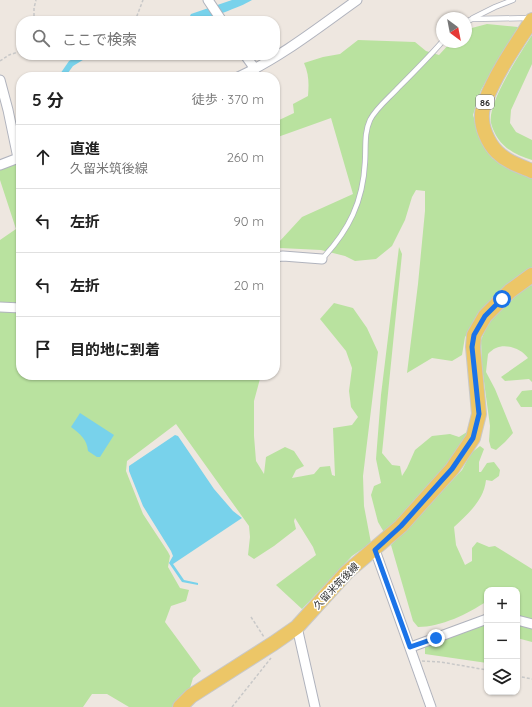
<!DOCTYPE html>
<html lang="ja">
<meta charset="utf-8">
<style>
:root{--surface:#fff;--page:#f2f2f2;--text:#222;--muted:#767676;--line:#e0e0e0}
body{margin:0;font-family:Quicksand,"Noto Sans JP",sans-serif;background:var(--page);color:var(--text)}
.controls{position:absolute;right:12px;bottom:12px;display:grid;overflow:hidden;border-radius:8px;box-shadow:0 1px 3px #0004}
.controls button{width:36px;height:36px;display:grid;place-items:center;padding:0;border:0;border-bottom:1px solid var(--line);background:var(--surface);color:var(--text);font:20px sans-serif}
.compass{position:absolute;left:436px;top:12px;width:36px;height:36px;border-radius:50%;background:var(--surface);box-shadow:0 1px 3px #0004;rotate:148deg}
.stop{position:absolute;width:12px;height:12px;margin:-9px;border:3px solid #1a73e8;border-radius:50%;background:#fff}
.stop.end{background:#1a73e8;border-color:#fff;box-shadow:0 1px 4px #0008}
.list{margin:0;padding:0;list-style:none}
h2{display:flex;justify-content:space-between;align-items:center;height:52px;margin:0;padding:0 16px;font-size:17px}
h2 small{font-size:13px;font-weight:400;color:var(--muted)}
.list li{display:grid;grid-template-columns:26px 1fr auto;gap:12px;align-items:center;box-sizing:border-box;height:64px;padding:0 16px;border-top:1px solid var(--line)}
.list b{display:block;font-size:15px;white-space:nowrap}
.list p{margin:0;font-size:13px;white-space:nowrap;color:var(--muted)}
.list em{font-size:13px;font-style:normal;color:var(--muted)}
.icon{flex:none;width:22px;height:22px;fill:none;stroke:currentColor;stroke-width:2;stroke-linecap:round;stroke-linejoin:round}
.map{position:relative;flex:none;width:532px;height:707px;overflow:hidden}
.search{position:absolute;background:var(--surface);box-shadow:0 1px 3px #0004;left:16px;top:16px;width:264px;height:44px;display:flex;align-items:center;gap:10px;box-sizing:border-box;padding:0 14px;border-radius:16px;color:var(--muted);font-size:15px}
.panel{position:absolute;background:var(--surface);box-shadow:0 1px 3px #0004;left:16px;top:72px;width:264px;height:308px;border-radius:16px}
.map>svg:first-child{display:block}
.green{fill:#b9e29f}
.water{fill:#78d2eb}
.lines{fill:none;stroke-linecap:round;stroke-linejoin:round}
.lane-casing{stroke:#b0b3bd;stroke-width:6}
.street-casing{stroke:#b0b3bd;stroke-width:11}
.primary-casing{stroke:#c8c8c8;stroke-width:16}
.path{stroke:#c8c8c8;stroke-width:1.5;stroke-dasharray:3 2;stroke-linecap:butt}
.lane{stroke:#fff;stroke-width:4.5}
.street{stroke:#fff;stroke-width:9}
.primary{stroke:#ecc667;stroke-width:14}
.route{stroke:#1a73e8;stroke-width:5}
.labels{text-anchor:middle;dominant-baseline:central;stroke-width:3;stroke-linejoin:round;paint-order:stroke}
.shield{fill:#fff;stroke:#6c6c6c;stroke-width:1}
.shield-label{font-size:9px;font-weight:bold;fill:#2d2d2d}
.street-label{font-size:10px;fill:#2d2d2d;stroke:#fff}
</style>
<div class="map">
<svg width="532" height="707" viewBox="0 0 532 707">
<rect width="100%" height="100%" fill="#eee7e0"/>
<!-- green -->
<g class="green">
<path d="M487,24L518,27L481,90L473,115L480,136L492,158L509,168L532,179V268L489,302L465,337L462,355L452,361L432,358L407,373L418,284L425,211V191L416,190L412,197L405,220L392,246L376,259L355,261L345,256L321,250L280,248L279,242L302,217L353,194L331,118L275,138V122L294,113L293,104L308,96C309,84 309,74 304,63L323,57L340,54L358,40L415,42L426,51L439,55L451,42H466V30L468,29Z"/>
<path d="M532,35V64L511,110L510,123L516,132L532,140V160C512,154 497,145 491,123C487,103 521,52 532,35Z"/>
<polygon points="17,163 21,171 21,375 261,375 254,401 254,436 256,461 264,474 266,457 285,447 294,451 304,466 296,470 292,478 314,474 320,467 330,466 332,475 335,476 333,428 352,425 358,417 351,407 349,391 352,368 346,351 320,319 334,303 353,308 367,328 378,352 363,476 364,506 371,543 352,556 302,609 276,585 316,555 313,547 295,518 294,521 296,529 274,546 254,559 248,555 250,537 249,526 176,424 127,461 126,471 143,514 168,552 170,556 168,567 180,588 189,590 186,601 171,606 165,622 201,671 193,678 190,688 172,707 129,707 107,694 92,694 83,707 0,707 0,240 16,229 0,180 0,170"/>
<polygon points="399,247 402,254 382,453 392,465 400,466 402,476 407,468 415,450 432,436 450,434 459,437 467,432 467,439 461,451 385,534 378,522 371,495 374,486 381,483 376,459 381,395"/>
<path d="M532,285V382L529,379L505,381L501,377L528,358C522,349 506,343 496,348C493,349 490,352 488,354L486,372L495,389L513,433L505,442L496,450L491,448L489,441L490,426L482,367L481,340L489,321L514,295Z"/>
<polygon points="532,390 532,407 521,407 516,399 522,391"/>
<path d="M480,446L484,449L479,462V472H481L487,463L494,462L500,470L499,476L492,481L486,480C484,500 468,514 454,527L456,545L465,565L472,561V548L477,542L489,547L495,546L532,569V642L517,638V590H487V601C468,614 441,627 418,627L413,621L391,545L462,470L471,453Z"/>
<polygon points="487,613 487,663 425,654 425,647 475,627"/>
</g>
<!-- water -->
<g class="water">
<path d="M232,0H252C239,8 209,18 195,21C188,22 181,21 175,21L190,16L191,14Z"/>
<polygon points="80,55 91,55 73,66 65,77 58,77 69,61"/>
<path d="M80,413L114,435L100,457H97L88,451C87,439 80,434 71,427Z"/>
<polygon points="175,435 178,436 214,489 233,511 242,518 173,564 184,580 198,583 198,585 182,582 169,563 173,556 171,551 143,506 129,471 129,466"/>
</g>
<g class="lines">
<!-- lane casing -->
<g class="lane-casing">
<g id="lane">
<polyline points="473,18 495,7 513,0"/>
<polyline points="466,22 472,19 530,18"/>
<path d="M322,259C349,230 363,202 365,162C366,147 364,133 370,120C376,108 389,98 398,88C413,73 428,58 442,42"/>
</g>
</g>
<!-- street casing -->
<g class="street-casing">
<g id="street">
<polyline points="208,0 222,21"/>
<polyline points="245,55 255,69"/>
<path d="M238,77C280,58 319,27 357,0"/>
<polyline points="0,80 8,110 18,158"/>
<polyline points="0,165 21,157"/>
<polyline points="275,257 283,256 322,259"/>
<polyline points="0,307 21,308"/>
<polyline points="375,550 431,707"/>
<polyline points="517,620 532,624"/>
<polyline points="297,627 315,707"/>
<polyline points="411,647 487,619"/>
</g>
</g>
<!-- primary casing -->
<g class="primary-casing">
<g id="primary">
<path d="M532,20C515,46 496,73 485,102C484,105 482,110 482,114C481,127 488,143 497,152C507,162 520,166 532,171"/>
<polyline points="180,707 191,696 274,643 297,627 347,572 401,526 452,469 473,438 479,414 473,347 474,335 485,316 510,291 532,275"/>
</g>
</g>
<!-- path -->
<g class="path">
<polyline points="34,21 34,8 36,0"/>
<polyline points="135,21 143,0"/>
<polyline points="0,61 9,55 21,51"/>
<polyline points="251,617 264,637"/>
<polyline points="422,661 441,662 487,670"/>
<polyline points="517,676 532,679"/>
<polyline points="232,707 271,658"/>
</g>
<!-- lane -->
<use href="#lane" class="lane"/>
<!-- street -->
<use href="#street" class="street"/>
<!-- primary -->
<use href="#primary" class="primary"/>
</g>
<g class="lines">
<!-- route -->
<polyline class="route" points="436,638 410,647 375,550 401,526 442,480 452,469 473,438 479,414 472,347 474,335 485,316 502,299"/>
</g>
<g class="labels">
<!-- shield labels -->
<rect class="shield" x="476" y="95" width="18" height="14" rx="3"/>
<g class="shield-label">
<text x="485" y="102">86</text>
</g>
<!-- street labels -->
<g class="street-label">
<text transform="translate(336 586) rotate(-46)">久留米筑後線</text>
</g>
</g>
</svg>
<div class="controls">
<button>+</button>
<button>−</button>
<button><svg class="icon" aria-label="layers" viewBox="0 0 24 24"><path d="M12 4l9 5-9 5-9-5zM3 14l9 5 9-5"/></svg></button>
</div>
<svg class="compass" viewBox="-18 -18 36 36"><path d="M0-13l5 13h-10z" fill="#e53935"/><path d="M0 13l5-13h-10z" fill="#767676"/></svg>
<div class="stop" style="left:502px;top:299px"></div>
<div class="stop end" style="left:436px;top:638px"></div>
<div class="search"><svg class="icon" aria-label="search" viewBox="0 0 24 24"><circle cx="10" cy="10" r="6"/><path d="M15 15l6 6"/></svg>ここで検索</div>
<section class="panel">
<h2>5 分<small>徒歩 · 370 m</small></h2>
<ul class="list">
<li><svg class="icon" aria-label="ahead" viewBox="0 0 24 24"><path d="M12 20V5M6 11l6-6 6 6"/></svg><div><b>直進</b><p>久留米筑後線</p></div><em>260 m</em></li>
<li><svg class="icon" aria-label="left" viewBox="0 0 24 24"><path d="M17 20v-9H6M10 6l-5 5 5 5"/></svg><div><b>左折</b></div><em>90 m</em></li>
<li><svg class="icon" aria-label="left" viewBox="0 0 24 24"><path d="M17 20v-9H6M10 6l-5 5 5 5"/></svg><div><b>左折</b></div><em>20 m</em></li>
<li><svg class="icon" aria-label="arrive" viewBox="0 0 24 24"><path d="M6 21V4h12l-3 4 3 4H6"/></svg><div><b>目的地に到着</b></div></li>
</ul>
</section>
</div>
